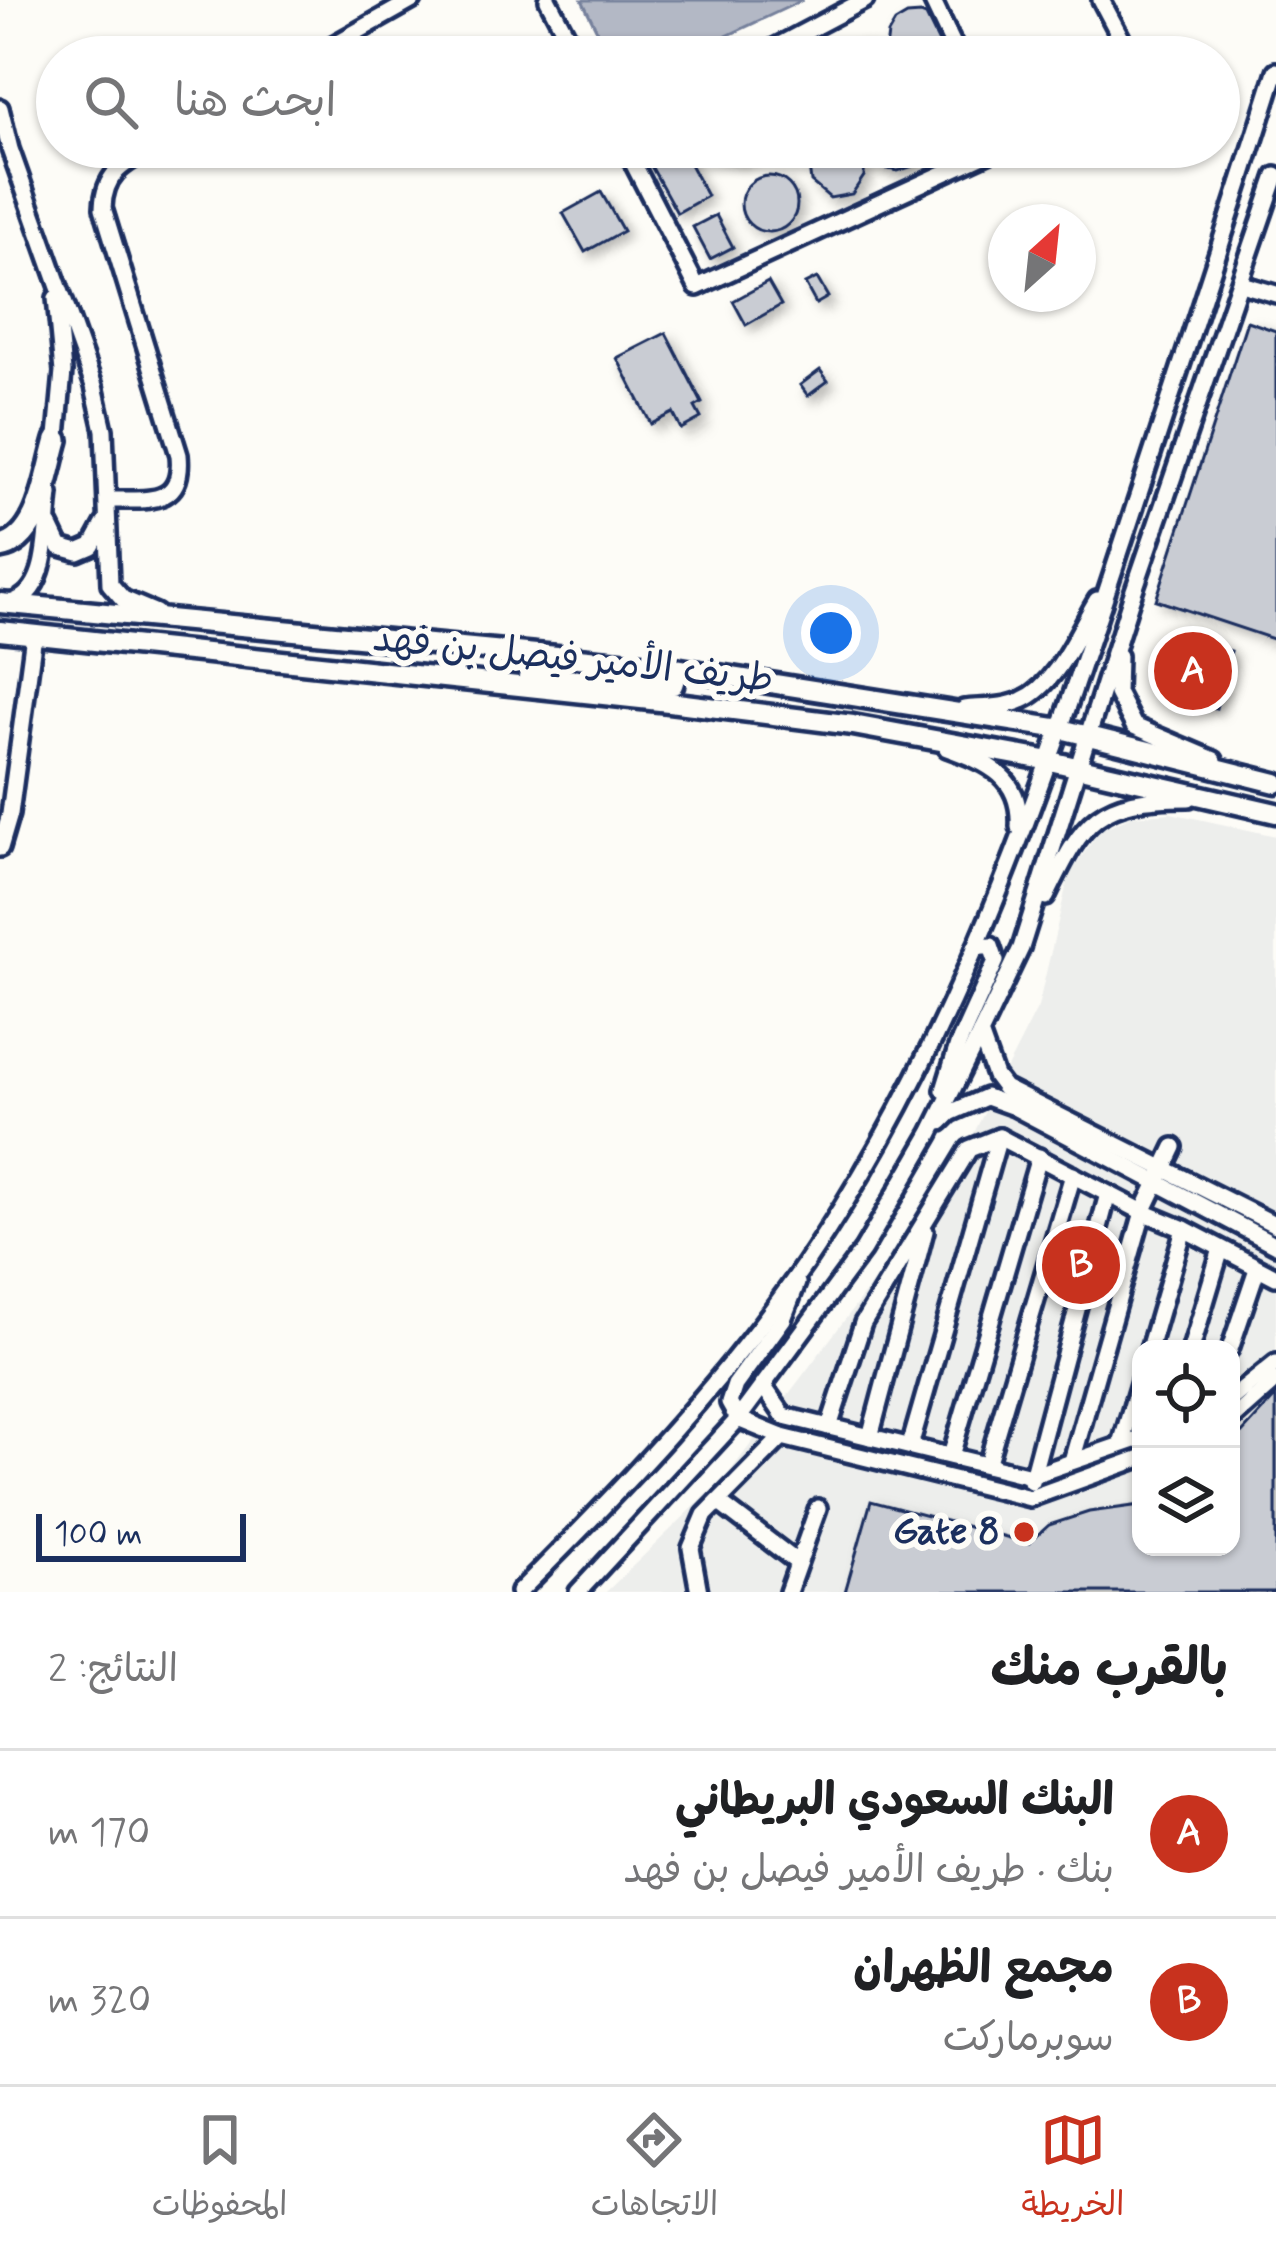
<!DOCTYPE html>
<html lang="ar">
<meta charset="utf-8">
<style>
:root{--surface:#fff;--page:#f6f6f6;--text:#202124;--muted:#757577;--line:#e0e0e0;--accent:#c8321e}
body{margin:0;font-family:Mynerve,"Playpen Sans Arabic",sans-serif;background:var(--page);color:var(--text);direction:rtl}
.controls{position:absolute;right:36px;bottom:36px;display:grid;overflow:hidden;border-radius:24px;box-shadow:0 3px 9px #0004}
.controls button{width:108px;height:108px;display:grid;place-items:center;padding:0;border:0;border-bottom:3px solid var(--line);background:var(--surface);color:var(--text);font:60px sans-serif}
.compass{position:absolute;left:988px;top:204px;width:108px;height:108px;border-radius:50%;background:var(--surface);box-shadow:0 3px 9px #0004;rotate:27deg}
.scale{position:absolute;left:36px;bottom:30px;width:210px;box-sizing:border-box;padding-left:12px;border:6px solid #1b2f5e;border-top:0;font-size:33px;line-height:42px;white-space:nowrap;color:#1b2f5e;-webkit-text-stroke:9px #fdfcf7;paint-order:stroke}
.you{position:absolute;left:831px;top:633px;width:42px;height:42px;margin:-30px;border:9px solid #fff;border-radius:50%;background:#1a73e8;box-shadow:0 0 0 18px #1a73e833}
.badge{display:grid;place-items:center;width:78px;height:78px;border-radius:50%;background:var(--accent);color:#fff;font-size:39px;font-weight:700}
.pin{position:absolute;translate:-50% -50%;border:6px solid #fff;box-shadow:0 3px 12px #0006}
.list{margin:0;padding:0;list-style:none}
h2{display:flex;justify-content:space-between;align-items:center;height:156px;margin:0;padding:0 48px;font-size:51px}
h2 small{font-size:39px;font-weight:400;color:var(--muted)}
.list li{display:grid;grid-template-columns:78px 1fr auto;gap:36px;align-items:center;box-sizing:border-box;height:168px;padding:0 48px;border-top:3px solid var(--line)}
.list b{display:block;font-size:45px;white-space:nowrap}
.list p{margin:0;font-size:39px;white-space:nowrap;color:var(--muted)}
.list em{font-size:39px;font-style:normal;color:var(--muted)}
.icon{flex:none;width:66px;height:66px;fill:none;stroke:currentColor;stroke-width:2;stroke-linecap:round;stroke-linejoin:round}
.map{position:relative;flex:none;width:1276px;height:1592px;overflow:hidden;direction:ltr}
.search{position:absolute;background:var(--surface);box-shadow:0 3px 9px #0004;left:36px;right:36px;top:36px;height:132px;display:flex;align-items:center;gap:30px;box-sizing:border-box;padding:0 42px;border-radius:66px;color:var(--muted);font-size:45px}
.sheet{height:492px;background:var(--surface)}
nav{display:flex;justify-content:space-around;align-items:center;box-sizing:border-box;height:168px;border-top:3px solid var(--line);background:var(--surface);font-size:33px;color:var(--muted)}
nav a{display:grid;justify-items:center;gap:6px}
nav .on{color:var(--accent)}
.map>svg:first-child{display:block}
.built{fill:#edeeec;fill-rule:evenodd}
.water{fill:#b3b8c5;stroke:#76819c;stroke-width:3}
.building{fill:#c9ccd3;stroke:#1b2f5e;stroke-width:3;filter:url(#shadow)}
.lines{fill:none;stroke-linecap:round;stroke-linejoin:round}
.minor-casing{stroke:#1b2f5e;stroke-width:24}
.major-casing{stroke:#1b2f5e;stroke-width:27}
.highway-casing{stroke:#1b2f5e;stroke-width:30}
.minor{stroke:#fdfcf7;stroke-width:15}
.major{stroke:#fdfcf7;stroke-width:18}
.highway{stroke:#fdfcf7;stroke-width:21}
.poi-dot{fill:#c8321e;stroke:#fdfcf7;stroke-width:4.5}
.labels{text-anchor:middle;dominant-baseline:central;stroke-width:12;stroke-linejoin:round;paint-order:stroke}
.street-label{font-size:39px;fill:#1b2f5e;stroke:#fdfcf7}
.poi-label{font-size:39px;font-weight:bold;fill:#1b2f5e;stroke:#fdfcf7;text-anchor:end}
</style>
<div class="map">
<svg width="1276" height="1592" viewBox="0 0 1276 1592">
<defs>
<filter id="shadow"><feDropShadow dx="6" dy="6" stdDeviation="6" flood-color="#0004"/></filter>
</defs>
<rect width="100%" height="100%" fill="#fdfcf7"/>
<filter id="ink" filterUnits="userSpaceOnUse"><feTurbulence type="fractalNoise" baseFrequency=".00833" numOctaves="2"/><feDisplacementMap in="SourceGraphic" scale="24" xChannelSelector="R" yChannelSelector="G"/><feConvolveMatrix kernelMatrix="1 2 1 2 8 2 1 2 1" color-interpolation-filters="sRGB"/></filter>
<g filter="url(#ink)">
<!-- built -->
<path class="built" d="M1171,813L1276,836V1592H606L729,1473L949,1182L1038,1007L1069,875L1100,830L1131,816ZM1141,1349H1231V1547H1141Z"/>
<!-- water -->
<polygon class="water" points="582,0 803,0 682,57 610,57"/>
<!-- building -->
<g class="building">
<polygon points="921,14 926,16 943,51 941,57 885,57 888,34 895,22 907,15"/>
<polygon points="862,43 884,57 822,57 847,44"/>
<polygon points="701,147 768,147 737,160"/>
<polygon points="822,147 851,147 865,155 864,176 852,194 830,198 811,182 809,166"/>
<polygon points="869,147 926,147 913,166 898,171 883,168 871,160"/>
<polygon points="682,149 707,196 677,213 651,166"/>
<circle cx="769" cy="204" r="28"/>
<polygon points="601,192 623,231 585,252 563,213"/>
<polygon points="716,215 733,247 710,259 693,227"/>
<polygon points="817,278 828,297 816,304 805,284"/>
<polygon points="768,282 781,305 746,325 733,301"/>
<polygon points="1247,321 1276,331 1276,640 1156,600"/>
<polygon points="666,333 702,403 695,407 701,418 681,429 673,413 651,424 617,358"/>
<polygon points="820,370 828,381 808,396 800,385"/>
<polygon points="1170,633 1231,651 1216,708 1156,690"/>
<polygon points="1276,1396 1276,1592 845,1592 871,1501 1029,1543 1049,1525 1089,1512 1141,1505 1141,1547 1231,1547 1231,1445"/>
</g>
<g class="lines">
<!-- minor casing -->
<g class="minor-casing">
<g id="minor">
<polyline points="548,0 578,57"/>
<polyline points="932,0 959,57"/>
<polyline points="1101,0 1131,57"/>
<polyline points="312,57 413,0"/>
<polyline points="757,57 865,0"/>
<polyline points="0,108 10,149 94,386 104,430 110,584 123,599 156,613"/>
<polyline points="625,147 697,287 1001,147"/>
<polyline points="1241,284 1276,294"/>
<polyline points="56,298 63,372 56,447"/>
<path d="M108,500C146,499 184,508 179,455L103,208C104,172 125,163 153,147"/>
<polyline points="50,526 60,547 78,552 92,546 104,524"/>
<path d="M10,603C51,593 45,530 50,494"/>
<polyline points="1118,656 1117,693 1134,726 1214,760"/>
<path d="M964,709C983,707 1005,708 1022,700C1057,685 1078,631 1097,600"/>
<path d="M947,748C988,763 1022,777 1019,827"/>
<polyline points="0,848 10,814 34,635"/>
<path d="M1046,897C1084,818 1097,798 1189,798"/>
<polyline points="980,1034 995,1076 1004,1088 1276,1225"/>
<polyline points="944,1090 958,1045 996,961 991,946 975,948"/>
<polyline points="941,1122 950,1113 986,1097 1014,1107 1276,1245"/>
<polyline points="797,1283 783,1319 735,1385 729,1403 738,1419 782,1437 1030,1498 1141,1458"/>
<polyline points="1149,1349 1184,1229"/>
<polyline points="1191,1349 1221,1249"/>
<polyline points="1230,1349 1257,1269"/>
<polyline points="764,1387 784,1416 1031,1476 1141,1438"/>
<polyline points="1231,1399 1276,1363"/>
<polyline points="1231,1420 1276,1380"/>
<polyline points="829,1427 863,1323 969,1149 999,1137 1143,1212 1174,1147"/>
<polyline points="870,1437 925,1231"/>
<polyline points="1121,1444 1141,1377"/>
<polyline points="910,1446 999,1137"/>
<polyline points="951,1456 1039,1157"/>
<polyline points="1072,1461 1143,1212 1184,1229 1276,1277"/>
<polyline points="987,1465 1073,1175"/>
<polyline points="1031,1481 1108,1194"/>
<polyline points="718,1502 798,1563"/>
<path d="M519,1592C622,1489 722,1385 805,1264C954,1046 1040,795 1122,545C1174,387 1226,230 1276,71"/>
<polyline points="578,1592 738,1419 863,1250 931,1133 980,1034 1021,948 1131,599 1276,176"/>
<polyline points="699,1592 691,1548 705,1515 782,1437"/>
<polyline points="788,1592 818,1508"/>
</g>
</g>
<!-- major casing -->
<g class="major-casing">
<g id="major">
<polyline points="0,603 662,666 1061,729 1276,783"/>
<polyline points="0,631 669,702 853,725 1050,761 1276,813"/>
<polyline points="528,677 673,685 676,676 664,667"/>
</g>
</g>
<!-- highway casing -->
<g class="highway-casing">
<path id="highway" d="M0,547C40,541 47,473 57,440"/>
</g>
<!-- minor -->
<use href="#minor" class="minor"/>
<!-- major -->
<use href="#major" class="major"/>
<!-- highway -->
<use href="#highway" class="highway"/>
</g>
</g>
<!-- markers -->
<circle class="poi-dot" cx="1024" cy="1532" r="12"/>
<g class="labels">
<!-- street labels -->
<g class="street-label">
<text transform="translate(573 660) rotate(6)">طريف الأمير فيصل بن فهد</text>
</g>
<!-- poi labels -->
<g class="poi-label">
<text x="1000" y="1532">Gate 8</text>
</g>
</g>
</svg>
<div class="controls">
<button><svg class="icon" aria-label="locate" viewBox="0 0 24 24"><circle cx="12" cy="12" r="6"/><path d="M12 2v4M12 18v4M2 12h4M18 12h4"/></svg></button>
<button><svg class="icon" aria-label="layers" viewBox="0 0 24 24"><path d="M12 4l9 5-9 5-9-5zM3 14l9 5 9-5"/></svg></button>
</div>
<svg class="compass" viewBox="-18 -18 36 36"><path d="M0-13l5 13h-10z" fill="#e53935"/><path d="M0 13l5-13h-10z" fill="#757577"/></svg>
<div class="scale">100 m</div>
<div class="you"></div>
<div class="pin badge" style="left:1193px;top:671px">A</div>
<div class="pin badge" style="left:1081px;top:1265px">B</div>
<div class="search"><svg class="icon" aria-label="search" viewBox="0 0 24 24"><circle cx="10" cy="10" r="6"/><path d="M15 15l6 6"/></svg>ابحث هنا</div>
</div>
<section class="sheet">
<h2>بالقرب منك<small>النتائج: 2</small></h2>
<ul class="list">
<li><span class="badge">A</span><div><b>البنك السعودي البريطاني</b><p>بنك · طريف الأمير فيصل بن فهد</p></div><em>170 m</em></li>
<li><span class="badge">B</span><div><b>مجمع الظهران</b><p>سوبرماركت</p></div><em>320 m</em></li>
</ul>
</section>
<nav>
<a class="on"><svg class="icon" aria-label="map" viewBox="0 0 24 24"><path d="M3 6l6-2 6 2 6-2v14l-6 2-6-2-6 2zM9 4v14M15 6v14"/></svg>الخريطة</a>
<a><svg class="icon" aria-label="directions" viewBox="0 0 24 24"><path d="M12 3l9 9-9 9-9-9zM9 14v-3h6M13 9l2 2-2 2"/></svg>الاتجاهات</a>
<a><svg class="icon" aria-label="saved" viewBox="0 0 24 24"><path d="M7 4h10v16l-5-4-5 4z"/></svg>المحفوظات</a>
</nav>
